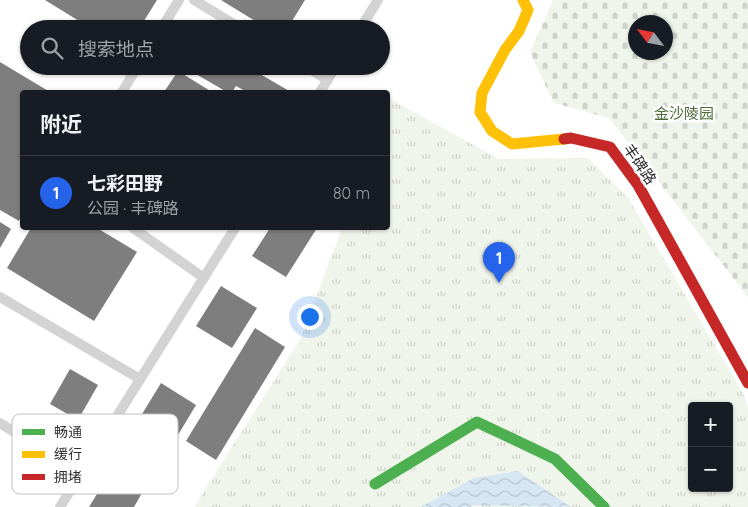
<!DOCTYPE html>
<html lang="zh">
<meta charset="utf-8">
<style>
:root{--surface:#171b24;--page:#242831;--text:#f1f3f6;--muted:#9ea1a6;--line:#363941;--accent:#2563eb}
body{margin:0;font-family:Quicksand,"Noto Sans SC",sans-serif;background:var(--page);color:var(--text)}
.controls{position:absolute;right:15px;bottom:15px;display:grid;overflow:hidden;border-radius:5px;box-shadow:0 1px 4px #0004}
.controls button{width:45px;height:45px;display:grid;place-items:center;padding:0;border:0;border-bottom:1px solid var(--line);background:var(--surface);color:var(--text);font:25px sans-serif}
.compass{position:absolute;left:628px;top:15px;width:45px;height:45px;border-radius:50%;background:var(--surface);box-shadow:0 1px 4px #0004;rotate:302deg}
.you{position:absolute;left:309px;top:316px;width:18px;height:18px;margin:-12px;border:4px solid #fff;border-radius:50%;background:#1a73e8;box-shadow:0 0 0 8px #1a73e833}
.badge{display:grid;place-items:center;width:32px;height:32px;border-radius:50%;background:var(--accent);color:#fff;font-size:16px;font-weight:700}
.pin{position:absolute;translate:-50% -41px;filter:drop-shadow(0 1px 2px #0008)}
.pin::after{content:'';position:absolute;top:26px;width:18px;height:15px;background:inherit;clip-path:polygon(0 0,100% 0,50% 100%)}
.list{margin:0;padding:0;list-style:none}
h2{display:flex;justify-content:space-between;align-items:center;height:65px;margin:0;padding:0 20px;font-size:21px}
h2 small{font-size:16px;font-weight:400;color:var(--muted)}
.list li{display:grid;grid-template-columns:32px 1fr auto;gap:15px;align-items:center;box-sizing:border-box;height:75px;padding:0 20px;border-top:1px solid var(--line)}
.list b{display:block;font-size:19px;white-space:nowrap}
.list p{margin:0;font-size:16px;white-space:nowrap;color:var(--muted)}
.list em{font-size:16px;font-style:normal;color:var(--muted)}
.icon{flex:none;width:28px;height:28px;fill:none;stroke:currentColor;stroke-width:2;stroke-linecap:round;stroke-linejoin:round}
.map{position:relative;flex:none;width:748px;height:507px;overflow:hidden}
.search{position:absolute;background:var(--surface);box-shadow:0 1px 4px #0004;left:20px;top:20px;width:370px;height:55px;display:flex;align-items:center;gap:12px;box-sizing:border-box;padding:0 18px;border-radius:28px;color:var(--muted);font-size:19px}
.panel{position:absolute;background:var(--surface);box-shadow:0 1px 4px #0004;left:20px;top:90px;width:370px;height:140px;border-radius:5px}
.map>svg:first-child{display:block}
.cemetery{fill:url(#cemetery-stones);fill-rule:evenodd}
.park{fill:url(#park-tufts);fill-rule:evenodd}
.water{fill:url(#water-waves)}
.building{fill:#7e7e7e}
.lines{fill:none;stroke-linecap:round;stroke-linejoin:round}
.lane{stroke:#d3d3d3;stroke-width:10}
.fast{stroke:#4caf50;stroke-width:11}
.slow{stroke:#ffc107;stroke-width:11}
.jam{stroke:#c62828;stroke-width:11}
.labels{text-anchor:middle;dominant-baseline:central;stroke-width:5;stroke-linejoin:round;paint-order:stroke}
.park-label{font-size:15px;fill:#4e6c38;stroke:#fff}
.street-label{font-size:15px;fill:#2e2e2e;stroke:#fff}
.key{fill:#fff;stroke:#c0c0c0;stroke-width:1}
.key-label{font-size:14px;fill:#2e2e2e}
</style>
<div class="map">
<svg width="748" height="507" viewBox="0 0 748 507">
<defs>
<pattern id="cemetery-stones" width="16" height="16" patternUnits="userSpaceOnUse" patternTransform="scale(1.25)"><rect width="16" height="16" fill="#f0f5eb"/><path d="M2 7V4a2 2 0 0 1 4 0v3zM10 15v-3a2 2 0 0 1 4 0v3z" fill="#ced2ca"/></pattern>
<pattern id="park-tufts" width="24" height="20" patternUnits="userSpaceOnUse" patternTransform="scale(1.25)"><rect width="24" height="20" fill="#f0f5eb"/><path d="M3 7l-1-3M5 7V3M7 7l1-3M15 17l-1-3M17 17v-4M19 17l1-3" fill="none" stroke="#ced2ca"/></pattern>
<pattern id="water-waves" width="16" height="10" patternUnits="userSpaceOnUse" patternTransform="scale(1.25)"><rect width="16" height="10" fill="#d6e6f3"/><path d="M0 5q4-4 8 0t8 0" fill="none" stroke="#b8c6d1"/></pattern>
</defs>
<rect width="100%" height="100%" fill="#fff"/>
<!-- cemetery -->
<path class="cemetery" d="M553,0H748V297L609,118L554,103L530,53ZM636,22H666V52H636Z"/>
<!-- park -->
<path class="park" d="M390,99L499,159L588,158L628,198L744,395L748,408V507H194L301,338L342,228H388V105ZM692,406H729V488H692Z"/>
<!-- water -->
<polygon class="water" points="518,471 571,507 473,505 470,507 421,507 474,478"/>
<!-- building -->
<g class="building">
<polygon points="45,0 157,0 139,29 92,29"/>
<polygon points="221,0 305,0 287,29 268,29"/>
<polygon points="0,62 50,92 22,92 22,214 19,221 0,210"/>
<polygon points="198,66 246,66 291,92 247,92 236,86 232,92 227,92 194,73"/>
<polygon points="178,71 212,92 164,92"/>
<polygon points="0,222 11,229 0,248"/>
<polygon points="31,228 97,228 137,252 94,321 7,268"/>
<polygon points="270,228 317,228 286,277 252,256"/>
<polygon points="221,286 257,308 232,348 196,326"/>
<polygon points="255,328 285,347 216,460 186,441"/>
<polygon points="70,369 98,385 78,420 50,404"/>
<polygon points="161,383 196,405 172,445 136,424"/>
<polygon points="114,466 146,486 134,507 89,507"/>
</g>
<g class="lines">
<!-- lane -->
<g class="lane">
<polyline points="194,0 242,29"/>
<polyline points="161,29 179,0"/>
<polyline points="360,29 378,0"/>
<polyline points="305,66 328,80"/>
<polyline points="122,92 138,66"/>
<polyline points="320,92 336,66"/>
<polyline points="133,228 204,278"/>
<polyline points="0,297 140,379"/>
<polyline points="0,423 81,474"/>
<polyline points="60,507 235,228"/>
</g>
<!-- fast -->
<polyline class="fast" points="375,484 477,422 555,459 604,507"/>
<!-- slow -->
<polyline class="slow" points="523,0 528,10 519,31 505,50 482,93 480,112 492,131 512,144 564,139"/>
<!-- jam -->
<polyline class="jam" points="564,139 571,138 610,147 638,185 748,383"/>
</g>
<g class="labels">
<!-- park labels -->
<g class="park-label">
<text x="684" y="113">金沙陵园</text>
</g>
<!-- street labels -->
<g class="street-label">
<text transform="translate(640 164) rotate(56)">丰碑路</text>
</g>
</g>
<!-- legend -->
<rect x="12" y="414" width="166" height="80" rx="8" class="key"/>
<rect x="22" y="429" width="23" height="6" fill="#4caf50"/>
<rect x="22" y="451" width="23" height="7" fill="#ffc107"/>
<rect x="22" y="474" width="23" height="6" fill="#c62828"/>
<g class="key-label">
<text x="54" y="437">畅通</text>
<text x="54" y="459">缓行</text>
<text x="54" y="482">拥堵</text>
</g>
</svg>
<div class="controls">
<button>+</button>
<button>−</button>
</div>
<svg class="compass" viewBox="-18 -18 36 36"><path d="M0-13l5 13h-10z" fill="#e53935"/><path d="M0 13l5-13h-10z" fill="#9ea1a6"/></svg>
<div class="you"></div>
<div class="pin badge" style="left:499px;top:283px">1</div>
<div class="search"><svg class="icon" aria-label="search" viewBox="0 0 24 24"><circle cx="10" cy="10" r="6"/><path d="M15 15l6 6"/></svg>搜索地点</div>
<section class="panel">
<h2>附近<small></small></h2>
<ul class="list">
<li><span class="badge">1</span><div><b>七彩田野</b><p>公园 · 丰碑路</p></div><em>80 m</em></li>
</ul>
</section>
</div>
